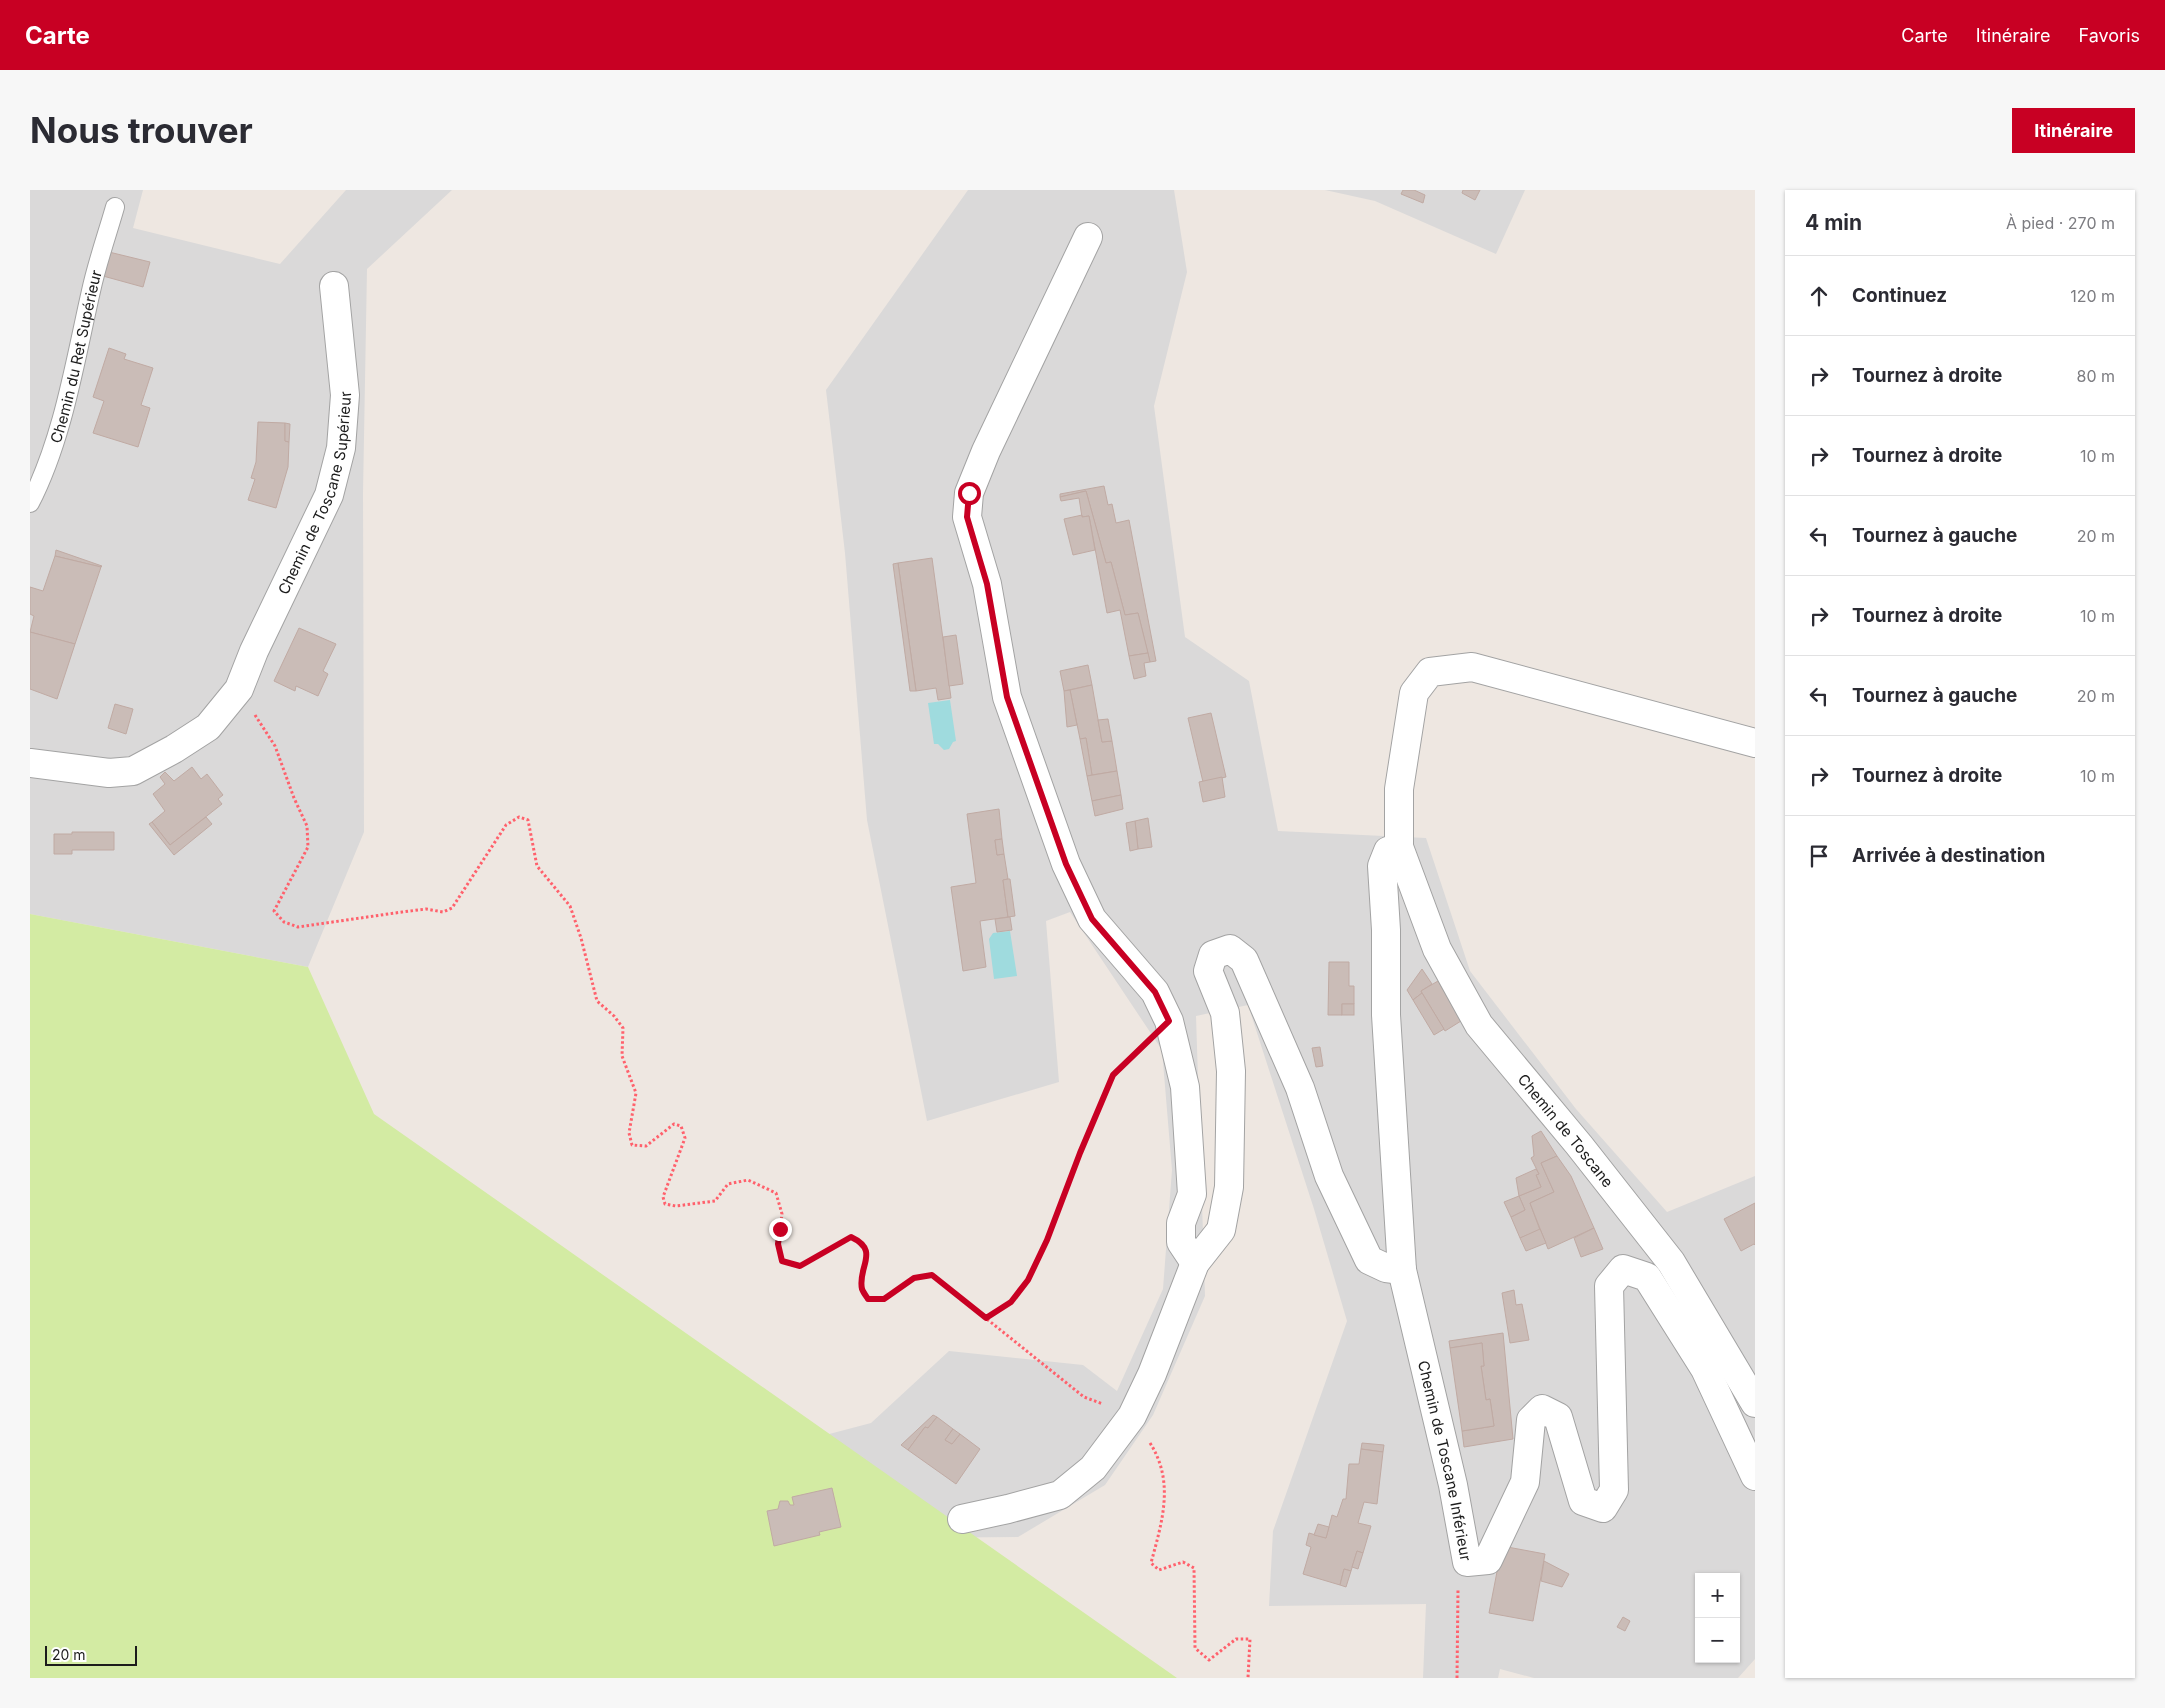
<!DOCTYPE html>
<html lang="fr">
<meta charset="utf-8">
<style>
:root{--surface:#fff;--page:#f7f7f7;--text:#2b2b33;--muted:#7c7c81;--line:#e1e1e2;--accent:#c80023}
body{margin:0;font-family:Inter,sans-serif;background:var(--page);color:var(--text)}
.controls{position:absolute;right:15px;bottom:15px;display:grid;overflow:hidden;border-radius:0px;box-shadow:0 1px 4px #0004}
.controls button{width:45px;height:45px;display:grid;place-items:center;padding:0;border:0;border-bottom:1px solid var(--line);background:var(--surface);color:var(--text);font:25px sans-serif}
.scale{position:absolute;left:15px;bottom:12px;width:92px;box-sizing:border-box;padding-left:5px;border:2px solid #1c1c1c;border-top:0;font-size:14px;line-height:18px;white-space:nowrap;color:#1c1c1c;-webkit-text-stroke:4px #fff;paint-order:stroke}
.stop{position:absolute;width:15px;height:15px;margin:-11px;border:4px solid #c80023;border-radius:50%;background:#fff}
.stop.end{background:#c80023;border-color:#fff;box-shadow:0 1px 5px #0008}
.list{margin:0;padding:0;list-style:none}
h2{display:flex;justify-content:space-between;align-items:center;height:65px;margin:0;padding:0 20px;font-size:21px}
h2 small{font-size:16px;font-weight:400;color:var(--muted)}
.list li{display:grid;grid-template-columns:32px 1fr auto;gap:15px;align-items:center;box-sizing:border-box;height:80px;padding:0 20px;border-top:1px solid var(--line)}
.list b{display:block;font-size:19px;white-space:nowrap}
.list em{font-size:16px;font-style:normal;color:var(--muted)}
.icon{flex:none;width:28px;height:28px;fill:none;stroke:currentColor;stroke-width:2;stroke-linecap:round;stroke-linejoin:round}
.map{position:relative;flex:none;width:1725px;height:1488px;overflow:hidden;border-radius:0px}
header{display:flex;align-items:center;gap:30px;box-sizing:border-box;height:70px;padding:0 25px;background:var(--accent);color:#fff}
header strong{font-size:24px}
nav{display:flex;gap:28px;margin-inline-start:auto;font-size:18px}
.intro{display:flex;align-items:center;justify-content:space-between;box-sizing:border-box;height:120px;padding:0 30px}
h1{margin:0;font-size:35px}
.button{padding:12px 22px;border-radius:0px;background:var(--accent);color:#fff;font-size:18px;font-weight:700}
main{display:flex;gap:30px;padding:0 30px}
aside{flex:1;background:var(--surface);border-radius:0px;box-shadow:0 1px 4px #0004}
.map>svg:first-child{display:block}
.residential{fill:#dad9d9;fill-rule:evenodd}
.grass{fill:#d3eba3}
.water{fill:#9fdbde}
.building{fill:#cabcb7;stroke:#c0aaa3}
.lines{fill:none;stroke-linecap:round;stroke-linejoin:round}
.lane-casing{stroke:#a3a3a3;stroke-width:20}
.street-casing{stroke:#a3a3a3;stroke-width:30}
.path{stroke:#ff616c;stroke-width:3;stroke-dasharray:2.5 2.5;stroke-linecap:butt}
.lane{stroke:#fff;stroke-width:18}
.street{stroke:#fff;stroke-width:28}
.route{stroke:#c80023;stroke-width:6}
.labels{text-anchor:middle;dominant-baseline:central;stroke-width:5;stroke-linejoin:round;paint-order:stroke}
.street-label{font-size:15px;fill:#1c1c1c;stroke:#fff}
</style>
<header>
<strong>Carte</strong>
<nav><a>Carte</a><a>Itinéraire</a><a>Favoris</a></nav>
</header>
<div class="intro"><h1>Nous trouver</h1><a class="button">Itinéraire</a></div>
<main>
<div class="map">
<svg width="1725" height="1488" viewBox="0 0 1725 1488">
<rect width="100%" height="100%" fill="#eee7e1"/>
<!-- residential -->
<g class="residential">
<polygon points="0,0 113,0 103,38 250,74 316,0 422,0 337,79 333,303 334,642 278,777 0,724"/>
<path d="M938,0H1144L1157,82L1124,216L1155,447L1219,491L1248,641L1396,648L1440,781L1546,919L1637,1022L1725,986V1469L1708,1488H1504L1470,1479L1468,1488H1393L1396,1414L1239,1416L1243,1341L1317,1131L1284,1019L1218,815L1166,826L1175,1106L1123,1225L1075,1295L988,1347L871,1348L685,1274L841,1233L919,1161L1053,1175L1087,1201L1133,1099L1142,980L1132,860L1040,722L1016,731L1029,892L897,931L837,630L815,363L796,200ZM1669,1387H1706V1469H1669Z"/>
<polygon points="1295,0 1495,0 1466,64 1345,11"/>
</g>
<!-- grass -->
<polygon class="grass" points="0,724 278,777 344,924 1147,1488 0,1488"/>
<!-- water -->
<g class="water">
<polygon points="920,510 926,551 923,552 919,559 914,560 908,554 904,554 898,513"/>
<polygon points="980,741 987,786 964,789 959,749 963,743"/>
</g>
<!-- building -->
<g class="building">
<polygon points="1373,0 1384,0 1395,5 1393,13 1371,4"/>
<polygon points="1433,0 1450,0 1445,10 1432,3"/>
<polygon points="79,62 120,72 113,97 73,86"/>
<polygon points="79,158 96,164 94,169 123,178 111,215 120,218 108,257 63,243 74,211 63,207"/>
<polygon points="228,232 255,233 255,251 259,252 258,277 246,318 218,310 225,289 221,288 226,272"/>
<polygon points="255,233 260,234 259,252 255,251"/>
<polygon points="1074,296 1078,315 1082,314 1086,333 1099,330 1126,471 1120,472 1108,423 1095,425 1081,372 1076,373 1056,301 1030,307 1030,304"/>
<polygon points="1056,301 1076,373 1081,372 1095,425 1108,423 1118,463 1099,466 1090,420 1077,423 1059,326 1052,327 1049,308 1031,311 1030,307"/>
<polygon points="1052,325 1052,327 1059,326 1065,360 1043,365 1034,329"/>
<polygon points="26,360 72,376 71,377 25,366"/>
<polygon points="25,366 71,377 45,454 0,442 4,426 0,424 0,397 13,401"/>
<polygon points="902,368 921,508 908,510 906,498 886,501 868,373"/>
<polygon points="868,373 886,501 880,501 863,374"/>
<polygon points="269,438 306,454 293,481 298,484 288,506 266,496 265,501 244,491"/>
<polygon points="0,442 45,454 27,509 0,499"/>
<polygon points="926,445 933,494 919,496 913,447"/>
<polygon points="1118,463 1120,472 1114,473 1116,486 1104,489 1099,466"/>
<polygon points="1058,475 1062,495 1034,501 1030,481"/>
<polygon points="1062,495 1072,552 1082,551 1087,581 1062,585 1056,548 1050,549 1040,500"/>
<polygon points="1040,500 1047,535 1037,537 1034,501"/>
<polygon points="85,514 103,519 96,544 78,538"/>
<polygon points="1181,523 1196,587 1173,592 1158,528"/>
<polygon points="1078,529 1082,551 1072,552 1068,530"/>
<polygon points="1056,548 1062,585 1057,586 1050,549"/>
<polygon points="162,577 171,589 177,584 193,605 188,609 192,614 140,655 122,632 135,621 123,604 135,594 130,587 135,582 144,591"/>
<polygon points="1087,581 1091,605 1062,611 1057,586"/>
<polygon points="1192,587 1195,607 1173,612 1169,592"/>
<polygon points="1091,605 1093,619 1065,626 1062,611"/>
<polygon points="969,619 972,649 965,650 967,665 974,664 978,689 973,690 978,727 950,731 956,777 933,781 921,697 946,693 937,624"/>
<polygon points="176,627 182,634 144,665 119,634 122,632 140,655"/>
<polygon points="1118,628 1122,657 1108,659 1105,631"/>
<polygon points="1105,631 1108,659 1100,661 1096,633"/>
<polygon points="42,642 84,642 84,660 42,660 42,664 24,664 24,644 42,644"/>
<polygon points="972,649 974,664 967,665 965,650"/>
<polygon points="978,689 980,689 985,726 978,727 973,690"/>
<polygon points="980,727 982,740 967,742 965,729"/>
<polygon points="1299,772 1319,772 1319,796 1324,796 1324,814 1312,814 1312,825 1298,825"/>
<polygon points="1392,779 1402,794 1391,801 1392,803 1383,810 1377,800"/>
<polygon points="1408,791 1431,831 1415,841 1391,801"/>
<polygon points="1392,803 1414,839 1404,845 1383,810"/>
<rect x="1312" y="814" width="12" height="11"/>
<polygon points="1290,857 1293,876 1286,877 1282,858"/>
<polygon points="1511,941 1527,966 1511,973 1524,1002 1500,1013 1510,1040 1490,1048 1481,1027 1495,1020 1489,1006 1511,997 1506,985 1509,984 1501,968 1504,966 1502,946"/>
<polygon points="1527,966 1541,986 1564,1038 1518,1059 1500,1013 1524,1002 1511,973"/>
<polygon points="1506,979 1509,984 1506,985 1511,997 1489,1006 1486,988"/>
<polygon points="1489,1006 1495,1020 1481,1027 1474,1012"/>
<polygon points="1725,1013 1725,1055 1724,1054 1711,1061 1694,1029"/>
<polygon points="1564,1038 1573,1059 1551,1067 1544,1048"/>
<polygon points="1510,1039 1516,1053 1496,1061 1490,1048"/>
<polygon points="1484,1100 1486,1115 1492,1114 1499,1150 1480,1153 1472,1103"/>
<polygon points="1473,1143 1483,1249 1434,1257 1432,1241 1464,1236 1460,1209 1456,1210 1451,1176 1454,1176 1452,1153 1420,1158 1419,1151"/>
<polygon points="1452,1153 1454,1176 1451,1176 1456,1210 1460,1209 1464,1236 1432,1241 1420,1158"/>
<polygon points="903,1225 907,1227 898,1238 895,1237 878,1260 871,1255"/>
<polygon points="907,1227 923,1239 915,1250 922,1254 930,1244 950,1259 926,1294 878,1260 895,1237 898,1238"/>
<polygon points="923,1239 930,1244 922,1254 915,1250"/>
<polygon points="1332,1253 1354,1255 1353,1262 1331,1259"/>
<polygon points="1331,1259 1353,1262 1347,1314 1334,1312 1328,1333 1341,1336 1333,1363 1327,1361 1321,1381 1314,1379 1310,1395 1273,1384 1281,1357 1276,1355 1279,1343 1296,1348 1302,1325 1307,1327 1313,1309 1316,1309 1319,1274 1329,1274"/>
<polygon points="802,1298 811,1337 789,1342 790,1345 744,1356 737,1321 748,1319 750,1311 758,1311 760,1315 764,1315 762,1307"/>
<polygon points="1288,1334 1299,1337 1296,1348 1284,1345"/>
<polygon points="1472,1356 1515,1364 1503,1431 1459,1423"/>
<polygon points="1327,1361 1333,1363 1328,1379 1322,1377"/>
<polygon points="1514,1371 1539,1384 1532,1397 1511,1391"/>
<polygon points="1314,1379 1321,1381 1316,1397 1310,1395"/>
<polygon points="1593,1427 1600,1431 1595,1441 1587,1437"/>
</g>
<g class="lines">
<!-- lane casing -->
<g class="lane-casing">
<g id="lane">
<path id="s1" d="M0,313C33,249 45,171 61,101C67,73 77,45 85,17"/>
</g>
</g>
<!-- street casing -->
<g class="street-casing">
<g id="street">
<polyline points="1058,47 956,261 939,303 937,327 957,394 977,507 1036,674 1062,729 1125,802 1139,831 1155,897 1162,1004 1151,1033 1151,1052 1165,1073"/>
<path id="s2" d="M1725,553L1442,477L1400,482L1384,503L1369,599V657L1407,759L1449,835L1549,955L1641,1072L1725,1213"/>
<path id="s3" d="M0,573L79,583L103,581L144,559L178,537L209,499L224,461L299,305L311,258L315,205L304,96"/>
<path id="s4" d="M1369,657L1358,661L1352,676L1356,740V825L1372,1080L1423,1295L1437,1372L1458,1370L1495,1292L1501,1230L1512,1219L1528,1227L1553,1311L1573,1318L1584,1300L1579,1096L1593,1079L1617,1087L1675,1179L1725,1286"/>
<polyline points="932,1329 978,1319 1030,1305 1063,1278 1102,1226 1122,1184 1165,1073 1191,1040 1199,997 1201,881 1195,823 1178,781 1183,765 1200,759 1214,770 1270,898 1299,986 1339,1070 1356,1078 1372,1080"/>
</g>
</g>
<!-- path -->
<g class="path">
<path d="M225,525L245,556L264,608L277,636L278,657L244,721L254,732L268,737L372,722L396,719L413,722L422,718L476,635L489,627L498,630L507,676L540,716L551,748L567,811L584,826L593,838L592,866L606,903L599,943L602,955L616,956L644,934L651,936L655,948L633,1007L635,1014L646,1016L685,1011L698,994L718,990L746,1003L752,1024L748,1054L752,1071L770,1076L821,1047C851,1061 827,1077 832,1099C833,1102 836,1106 838,1109H854L884,1088L902,1085L1054,1207L1073,1214"/>
<polyline points="956,1128 981,1112 998,1090 1017,1050 1050,963 1083,885 1113,855"/>
<path d="M1120,1253C1145,1292 1132,1332 1121,1373L1129,1380L1153,1372L1164,1378L1165,1458L1179,1470L1206,1449H1220L1218,1488"/>
<polyline points="1427,1488 1428,1399"/>
</g>
<!-- lane -->
<use href="#lane" class="lane"/>
<!-- street -->
<use href="#street" class="street"/>
</g>
<g class="lines">
<!-- route -->
<path class="route" d="M750,1039L748,1054L752,1071L770,1076L821,1047C851,1061 827,1077 832,1099C833,1102 836,1106 838,1109H854L884,1088L902,1085L956,1128L981,1112L998,1090L1017,1050L1050,963L1083,885L1139,831L1125,802L1062,729L1036,674L977,507L957,394L937,327L939,303"/>
</g>
<g class="labels">
<!-- street labels -->
<g class="street-label">
<text stroke="none"><textPath href="#s1" startOffset="154">Chemin du Ret Supérieur</textPath></text>
<text stroke="none"><textPath href="#s3" startOffset="452">Chemin de Toscane Supérieur</textPath></text>
<text stroke="none"><textPath href="#s2" startOffset="849">Chemin de Toscane</textPath></text>
<text stroke="none"><textPath href="#s4" startOffset="628">Chemin de Toscane Inférieur</textPath></text>
</g>
</g>
</svg>
<div class="controls">
<button>+</button>
<button>−</button>
</div>
<div class="scale">20 m</div>
<div class="stop" style="left:939px;top:303px"></div>
<div class="stop end" style="left:750px;top:1039px"></div>
</div>
<aside>
<h2>4 min<small>À pied · 270 m</small></h2>
<ul class="list">
<li><svg class="icon" aria-label="ahead" viewBox="0 0 24 24"><path d="M12 20V5M6 11l6-6 6 6"/></svg><div><b>Continuez</b></div><em>120 m</em></li>
<li><svg class="icon" aria-label="right" viewBox="0 0 24 24"><path d="M7 20v-9h11M14 6l5 5-5 5"/></svg><div><b>Tournez à droite</b></div><em>80 m</em></li>
<li><svg class="icon" aria-label="right" viewBox="0 0 24 24"><path d="M7 20v-9h11M14 6l5 5-5 5"/></svg><div><b>Tournez à droite</b></div><em>10 m</em></li>
<li><svg class="icon" aria-label="left" viewBox="0 0 24 24"><path d="M17 20v-9H6M10 6l-5 5 5 5"/></svg><div><b>Tournez à gauche</b></div><em>20 m</em></li>
<li><svg class="icon" aria-label="right" viewBox="0 0 24 24"><path d="M7 20v-9h11M14 6l5 5-5 5"/></svg><div><b>Tournez à droite</b></div><em>10 m</em></li>
<li><svg class="icon" aria-label="left" viewBox="0 0 24 24"><path d="M17 20v-9H6M10 6l-5 5 5 5"/></svg><div><b>Tournez à gauche</b></div><em>20 m</em></li>
<li><svg class="icon" aria-label="right" viewBox="0 0 24 24"><path d="M7 20v-9h11M14 6l5 5-5 5"/></svg><div><b>Tournez à droite</b></div><em>10 m</em></li>
<li><svg class="icon" aria-label="arrive" viewBox="0 0 24 24"><path d="M6 21V4h12l-3 4 3 4H6"/></svg><div><b>Arrivée à destination</b></div></li>
</ul>
</aside>
</main>
